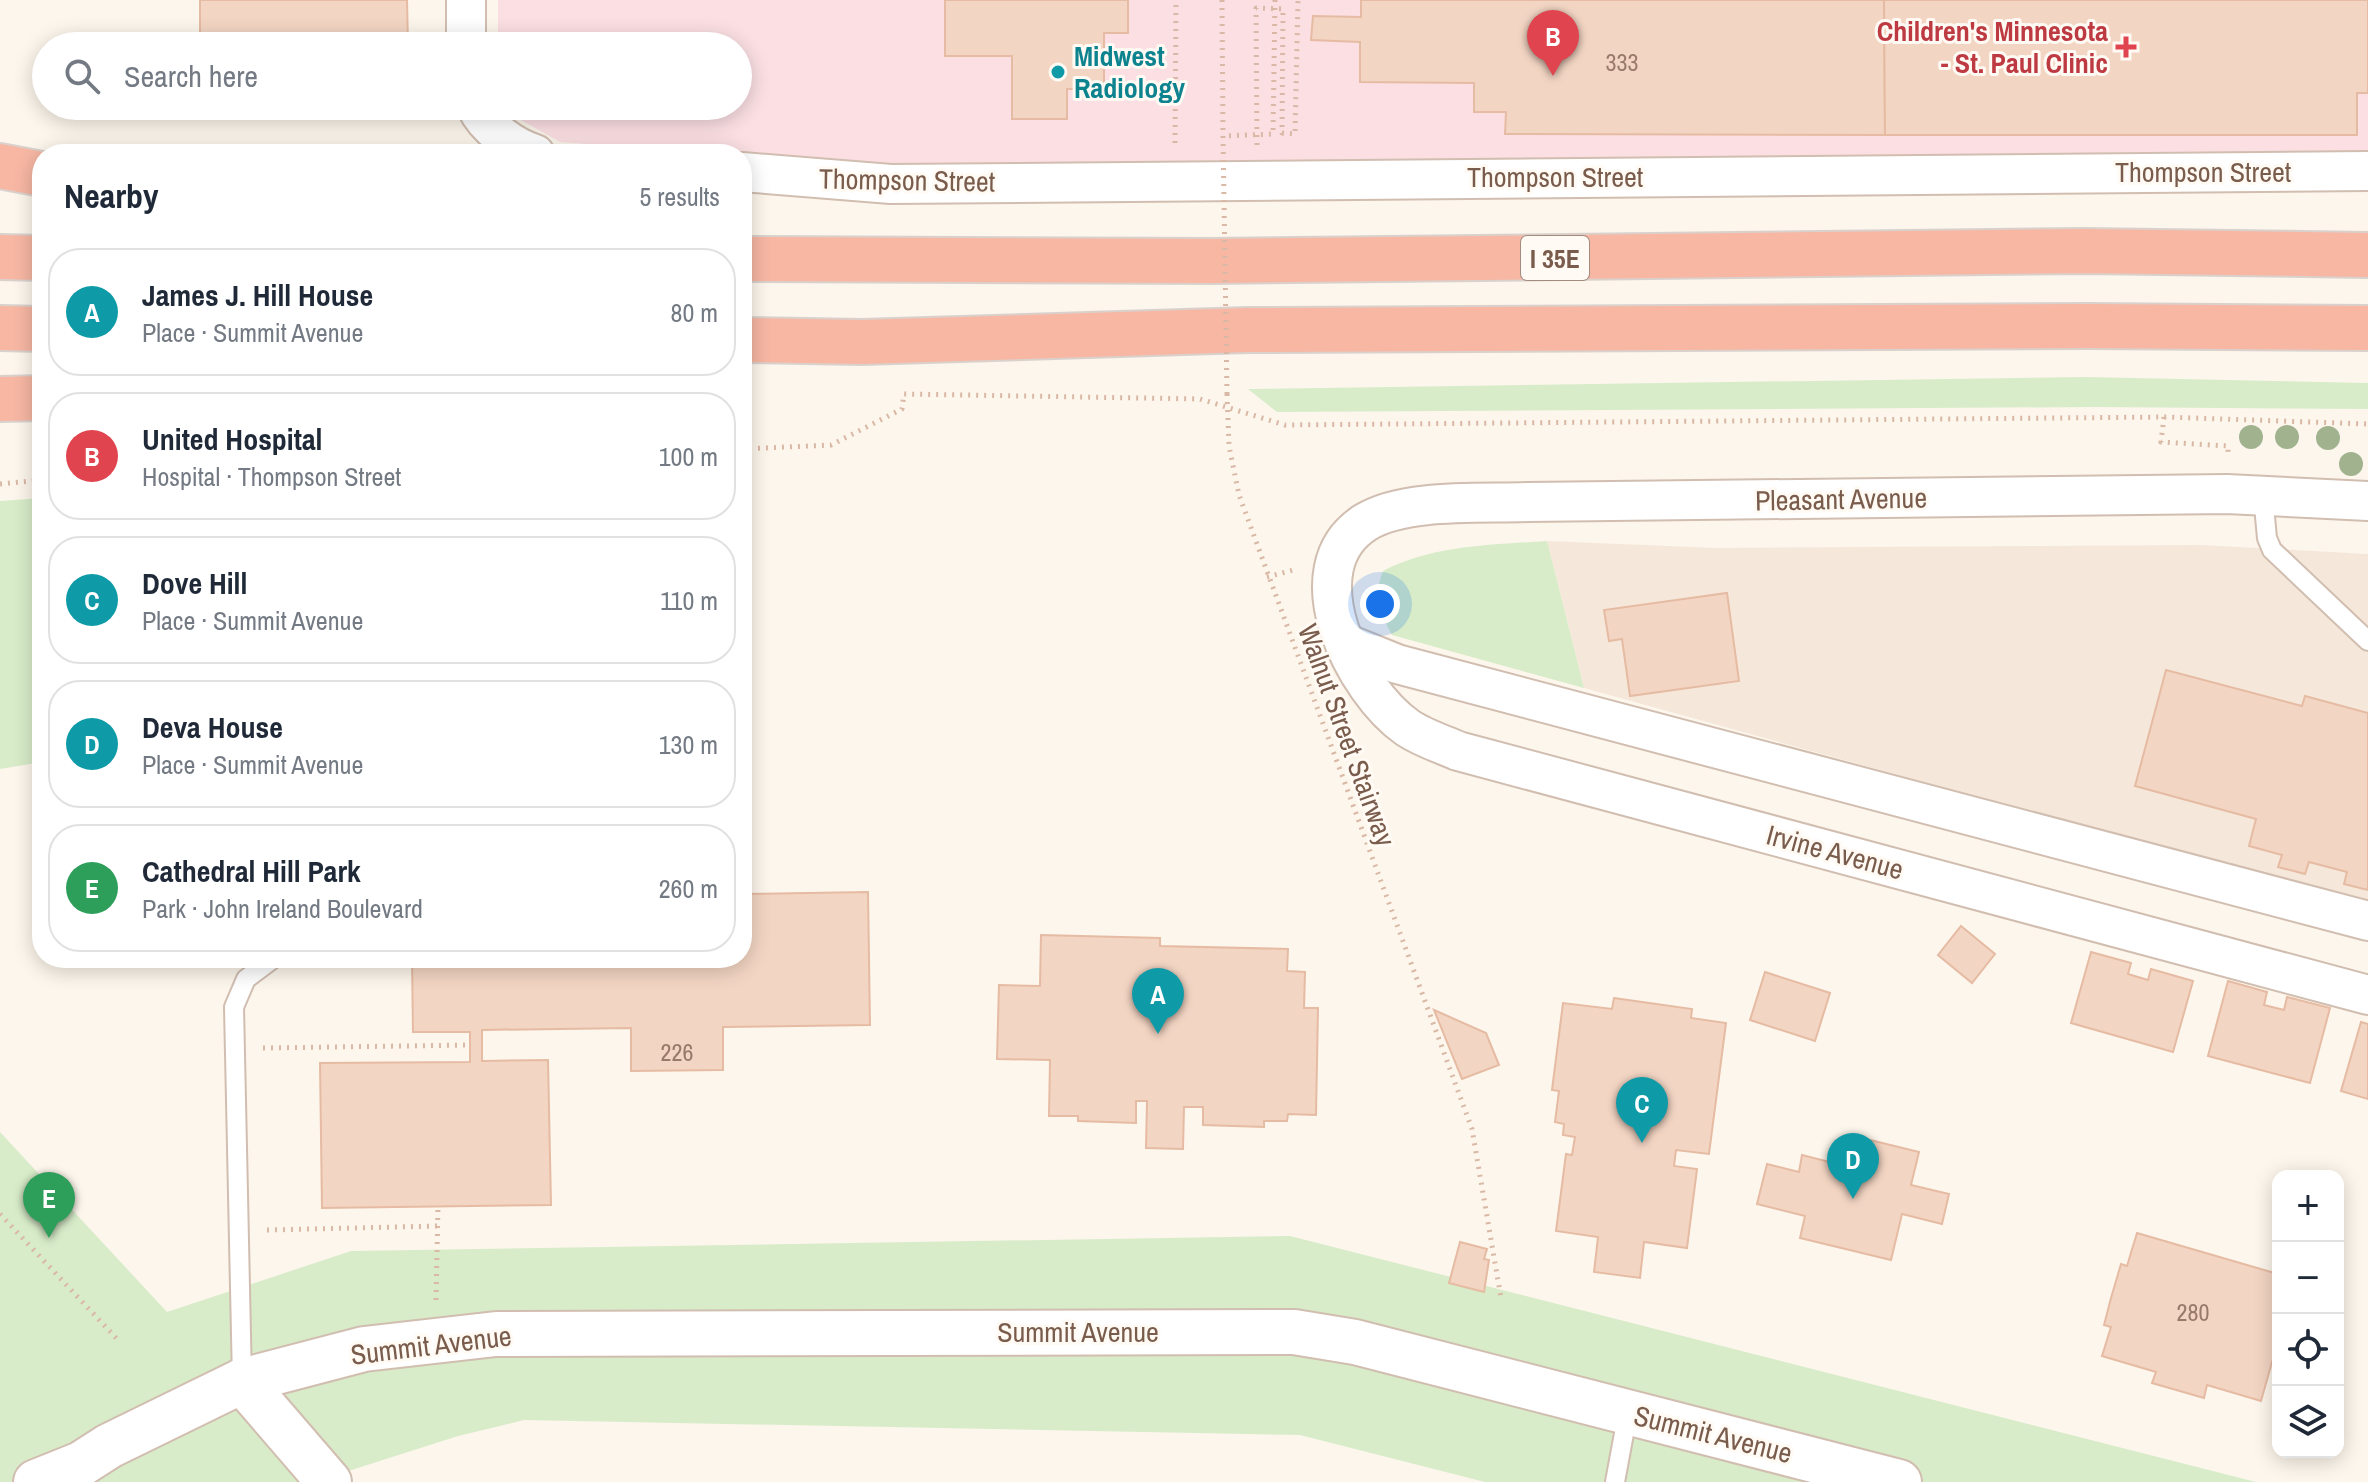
<!DOCTYPE html>
<meta charset="utf-8">
<style>
:root{--surface:#fff;--page:#f6f6f7;--text:#1f2937;--muted:#747a83;--line:#e0e1e3;--accent:#e76f51}
body{margin:0;font-family:"Archivo Narrow",sans-serif;background:var(--page);color:var(--text)}
.controls{position:absolute;right:24px;bottom:24px;display:grid;overflow:hidden;border-radius:16px;box-shadow:0 4px 20px #0003}
.controls button{width:72px;height:72px;display:grid;place-items:center;padding:0;border:0;border-bottom:2px solid var(--line);background:var(--surface);color:var(--text);font:40px sans-serif}
.you{position:absolute;left:1380px;top:604px;width:28px;height:28px;margin:-20px;border:6px solid #fff;border-radius:50%;background:#1a73e8;box-shadow:0 0 0 12px #1a73e833}
.badge{display:grid;place-items:center;width:52px;height:52px;border-radius:50%;background:var(--accent);color:#fff;font-size:26px;font-weight:700}
.pin{position:absolute;translate:-50% -66px;filter:drop-shadow(0 2px 4px #0008)}
.pin::after{content:'';position:absolute;top:42px;width:28px;height:24px;background:inherit;clip-path:polygon(0 0,100% 0,50% 100%)}
.list{margin:0;padding:0;list-style:none}
h2{display:flex;justify-content:space-between;align-items:center;height:104px;margin:0;padding:0 32px;font-size:34px}
h2 small{font-size:26px;font-weight:400;color:var(--muted)}
.list li{display:grid;grid-template-columns:52px 1fr auto;gap:24px;align-items:center;box-sizing:border-box;height:128px;margin:0 16px 16px;padding:0 16px;border:2px solid var(--line);border-radius:32px}
.list b{display:block;font-size:30px;white-space:nowrap}
.list p{margin:0;font-size:26px;white-space:nowrap;color:var(--muted)}
.list em{font-size:26px;font-style:normal;color:var(--muted)}
.icon{flex:none;width:44px;height:44px;fill:none;stroke:currentColor;stroke-width:2;stroke-linecap:round;stroke-linejoin:round}
.map{position:relative;flex:none;width:2368px;height:1482px;overflow:hidden}
.search{position:absolute;background:var(--surface);box-shadow:0 4px 20px #0003;left:32px;top:32px;width:720px;height:88px;display:flex;align-items:center;gap:20px;box-sizing:border-box;padding:0 28px;border-radius:44px;color:var(--muted);font-size:30px}
.panel{position:absolute;background:var(--surface);box-shadow:0 4px 20px #0003;left:32px;top:144px;width:720px;height:824px;border-radius:32px}
.map>svg:first-child{display:block}
.residential{fill:#f5e8da}
.medical{fill:#fbdfe3}
.green{fill:#d8ecc9}
.building{fill:#f3d5c3;stroke:#e6bba3;stroke-width:2}
.lines{fill:none;stroke-linecap:round;stroke-linejoin:round}
.service-casing{stroke:#d1beb0;stroke-width:22}
.minor-casing{stroke:#d1beb0;stroke-width:42}
.tertiary-casing{stroke:#d1beb0;stroke-width:48}
.motorway-casing{stroke:#dad1cd;stroke-width:48}
.path{stroke:#d9b8a5;stroke-width:5;stroke-dasharray:2 6;stroke-linecap:butt}
.service{stroke:#fff;stroke-width:18}
.minor{stroke:#fff;stroke-width:38}
.tertiary{stroke:#fff;stroke-width:44}
.motorway{stroke:#f7b7a3;stroke-width:44}
.path-bridge{stroke:#d9b8a5;stroke-width:5;stroke-dasharray:2 6;stroke-linecap:butt}
.tree{fill:#a0b28e}
.health-dot{fill:#e0444e;stroke:#fffaf3;stroke-width:3}
.culture-dot{fill:#0f9aa8;stroke:#fffaf3;stroke-width:3}
.labels{text-anchor:middle;dominant-baseline:central;stroke-width:6;stroke-linejoin:round;paint-order:stroke}
.number-label{font-size:24px;fill:#987a6a}
.shield{fill:#fffaf3;stroke:#a28b7f;stroke-width:2}
.shield-label{font-size:26px;font-weight:bold;fill:#7a5c4d}
.health-label{font-size:28px;font-weight:bold;fill:#be3a42;stroke:#fffaf3;text-anchor:end}
.culture-label{font-size:28px;font-weight:bold;fill:#0d838f;stroke:#fffaf3;text-anchor:start}
.street-label{font-size:28px;fill:#7a5c4d;stroke:#fffaf3}
</style>
<div class="map">
<svg width="2368" height="1482" viewBox="0 0 2368 1482">
<rect width="100%" height="100%" fill="#fdf6ec"/>
<!-- residential -->
<polygon class="residential" points="1547,541 1716,548 2202,545 2368,554 2368,905 1584,688"/>
<!-- medical -->
<polygon class="medical" points="498,0 2368,0 2368,151 881,166 560,142 514,116 511,106 738,106 738,46 498,46"/>
<!-- green -->
<g class="green">
<polygon points="2085,377 2368,383 2368,409 2095,407 1277,412 1248,389"/>
<polygon points="42,498 42,762 0,769 0,501"/>
<path d="M1547,541L1584,688L1392,635C1380,613 1373,596 1383,571C1434,545 1490,545 1547,541Z"/>
<polygon points="0,1132 167,1312 351,1251 1290,1236 2256,1482 1485,1482 1300,1435 524,1420 458,1436 314,1482 0,1482"/>
</g>
<!-- building -->
<g class="building">
<polygon points="200,0 407,0 408,46 200,46"/>
<polygon points="945,0 1128,0 1128,33 1104,33 1104,89 1067,89 1067,119 1012,119 1012,56 945,56"/>
<polygon points="1361,0 1884,0 1885,135 1505,134 1506,112 1474,112 1474,83 1360,82 1360,42 1311,40 1313,16 1361,17"/>
<polygon points="1884,0 2368,0 2368,93 2357,93 2357,135 1885,135"/>
<polygon points="1727,593 1739,681 1630,696 1622,639 1609,641 1604,610"/>
<polygon points="2166,670 2302,706 2305,696 2368,713 2368,890 2344,884 2347,872 2309,862 2305,874 2278,867 2282,855 2249,846 2256,819 2135,786"/>
<polygon points="868,892 870,1025 723,1027 723,1070 631,1071 631,1028 482,1030 482,1061 548,1060 551,1205 322,1208 320,1063 470,1062 470,1032 413,1032 412,958 742,958 742,894"/>
<polygon points="1961,926 1995,954 1972,983 1938,955"/>
<polygon points="1041,935 1160,938 1160,946 1288,949 1287,971 1305,972 1304,1008 1318,1008 1316,1115 1288,1114 1287,1121 1264,1121 1264,1127 1203,1125 1203,1107 1184,1107 1183,1149 1146,1148 1147,1101 1136,1101 1136,1123 1078,1121 1078,1116 1049,1116 1050,1060 997,1059 999,985 1040,986"/>
<polygon points="2091,952 2131,963 2128,974 2148,980 2151,969 2193,981 2173,1052 2071,1023"/>
<polygon points="1765,972 1830,993 1815,1041 1750,1020"/>
<polygon points="2228,981 2267,992 2264,1005 2284,1010 2287,997 2330,1008 2310,1083 2208,1056"/>
<polygon points="1614,998 1692,1009 1691,1018 1726,1023 1709,1154 1676,1150 1674,1166 1697,1169 1687,1248 1644,1242 1640,1278 1594,1272 1598,1237 1556,1231 1566,1154 1572,1155 1575,1137 1563,1135 1564,1124 1555,1122 1559,1091 1552,1090 1563,1003 1612,1009"/>
<polygon points="1434,1010 1486,1033 1499,1065 1462,1079"/>
<polygon points="2361,1022 2368,1024 2368,1099 2341,1091"/>
<polygon points="1866,1139 1919,1152 1911,1185 1949,1194 1942,1224 1902,1214 1891,1260 1800,1238 1805,1216 1757,1204 1767,1164 1799,1172 1802,1155 1841,1165 1843,1156 1861,1160"/>
<polygon points="2137,1233 2278,1274 2278,1341 2261,1401 2207,1385 2204,1398 2152,1383 2156,1372 2102,1356 2111,1327 2104,1325 2111,1298 2121,1264 2127,1266"/>
<polygon points="1460,1242 1487,1249 1484,1259 1489,1260 1484,1292 1449,1283"/>
</g>
<g class="lines">
<!-- service casing -->
<g class="service-casing">
<g id="service">
<polyline points="2263,495 2267,538 2272,550 2368,641"/>
<polyline points="242,1381 234,1007 246,979 274,958"/>
<polyline points="1615,1482 1628,1412"/>
</g>
</g>
<!-- minor casing -->
<g class="minor-casing">
<g id="minor">
<polyline points="466,0 466,46"/>
<path d="M476,106C486,128 513,147 535,154"/>
<polyline points="742,172 891,184 2368,171"/>
<path d="M2368,501L2227,494L1528,502C1483,504 1405,498 1366,522C1292,568 1354,691 1408,728C1423,738 1442,744 1458,751L2368,995"/>
<polyline points="1345,643 1397,664 2368,921"/>
</g>
</g>
<!-- tertiary casing -->
<g class="tertiary-casing">
<g id="tertiary">
<polyline points="242,1381 329,1482"/>
<polyline points="36,1482 81,1464 109,1446 242,1381 364,1349 496,1334 1294,1332 1355,1342 1899,1482"/>
</g>
</g>
<!-- motorway casing -->
<g class="motorway-casing">
<g id="motorway">
<polyline points="0,166 42,174"/>
<polyline points="0,257 42,258"/>
<polyline points="742,259 1213,261 2085,251 2368,255"/>
<polyline points="0,328 42,329"/>
<polyline points="742,340 862,342 1248,330 2087,326 2368,328"/>
<polyline points="0,399 42,398"/>
</g>
</g>
<!-- path -->
<g class="path">
<polyline points="1222,0 1223,136"/>
<polyline points="1175,143 1176,0"/>
<polyline points="1257,145 1256,8 1283,9 1282,133 1295,134 1298,0"/>
<polyline points="1227,394 1229,446 1239,495 1472,1129 1501,1298"/>
<polyline points="2164,417 2161,442 2228,446 2228,457"/>
<polyline points="742,449 831,445 902,409 904,394 1200,399 1285,425 2164,417 2368,424"/>
<polyline points="0,484 42,480"/>
<polyline points="1267,577 1297,569"/>
<polyline points="263,1048 470,1045"/>
<polyline points="0,1214 117,1339"/>
<polyline points="267,1230 438,1226"/>
<polyline points="436,1300 438,1207"/>
</g>
<!-- service -->
<use href="#service" class="service"/>
<!-- minor -->
<use href="#minor" class="minor"/>
<!-- tertiary -->
<use href="#tertiary" class="tertiary"/>
<!-- motorway -->
<use href="#motorway" class="motorway"/>
<!-- path-bridge -->
<polyline class="path-bridge" points="1227,394 1223,136 1273,134 1275,0"/>
</g>
<!-- trees -->
<g class="tree">
<circle cx="2251" cy="437" r="12"/>
<circle cx="2287" cy="437" r="12"/>
<circle cx="2328" cy="438" r="12"/>
<circle cx="2351" cy="464" r="12"/>
</g>
<!-- markers -->
<path class="health-dot" d="M2122 35h8v8h8v8h-8v8h-8v-8h-8v-8h8z"/>
<circle class="culture-dot" cx="1058" cy="72" r="8"/>
<g class="labels">
<!-- number labels -->
<g class="number-label">
<text x="1622" y="62">333</text>
<text x="677" y="1052">226</text>
<text x="2193" y="1312">280</text>
</g>
<!-- shield labels -->
<rect class="shield" x="1521" y="236" width="68" height="44" rx="6"/>
<g class="shield-label">
<text x="1555" y="258">I 35E</text>
</g>
<!-- health labels -->
<g class="health-label">
<text x="2108" y="31">Children's Minnesota<tspan x="2108" dy="32">- St. Paul Clinic</tspan></text>
</g>
<!-- culture labels -->
<g class="culture-label">
<text x="1074" y="56">Midwest<tspan x="1074" dy="32">Radiology</tspan></text>
</g>
<!-- street labels -->
<g class="street-label">
<text x="2203" y="172">Thompson Street</text>
<text x="1555" y="177">Thompson Street</text>
<text transform="translate(907 180) rotate(1)">Thompson Street</text>
<text transform="translate(1841 499) rotate(-1)">Pleasant Avenue</text>
<text transform="translate(1347 735) rotate(70)">Walnut Street Stairway</text>
<text transform="translate(1835 852) rotate(15)">Irvine Avenue</text>
<text x="1078" y="1332">Summit Avenue</text>
<text transform="translate(431 1345) rotate(-7)">Summit Avenue</text>
<text transform="translate(1713 1434) rotate(14)">Summit Avenue</text>
</g>
</g>
</svg>
<div class="controls">
<button>+</button>
<button>−</button>
<button><svg class="icon" aria-label="locate" viewBox="0 0 24 24"><circle cx="12" cy="12" r="6"/><path d="M12 2v4M12 18v4M2 12h4M18 12h4"/></svg></button>
<button><svg class="icon" aria-label="layers" viewBox="0 0 24 24"><path d="M12 4l9 5-9 5-9-5zM3 14l9 5 9-5"/></svg></button>
</div>
<div class="you"></div>
<div class="pin badge" style="left:1158px;top:1034px;background:#0f9aa8">A</div>
<div class="pin badge" style="left:1553px;top:76px;background:#e0444e">B</div>
<div class="pin badge" style="left:1642px;top:1143px;background:#0f9aa8">C</div>
<div class="pin badge" style="left:1853px;top:1199px;background:#0f9aa8">D</div>
<div class="pin badge" style="left:49px;top:1238px;background:#2e9e5b">E</div>
<div class="search"><svg class="icon" aria-label="search" viewBox="0 0 24 24"><circle cx="10" cy="10" r="6"/><path d="M15 15l6 6"/></svg>Search here</div>
<section class="panel">
<h2>Nearby<small>5 results</small></h2>
<ul class="list">
<li><span class="badge" style="background:#0f9aa8">A</span><div><b>James J. Hill House</b><p>Place · Summit Avenue</p></div><em>80 m</em></li>
<li><span class="badge" style="background:#e0444e">B</span><div><b>United Hospital</b><p>Hospital · Thompson Street</p></div><em>100 m</em></li>
<li><span class="badge" style="background:#0f9aa8">C</span><div><b>Dove Hill</b><p>Place · Summit Avenue</p></div><em>110 m</em></li>
<li><span class="badge" style="background:#0f9aa8">D</span><div><b>Deva House</b><p>Place · Summit Avenue</p></div><em>130 m</em></li>
<li><span class="badge" style="background:#2e9e5b">E</span><div><b>Cathedral Hill Park</b><p>Park · John Ireland Boulevard</p></div><em>260 m</em></li>
</ul>
</section>
</div>
